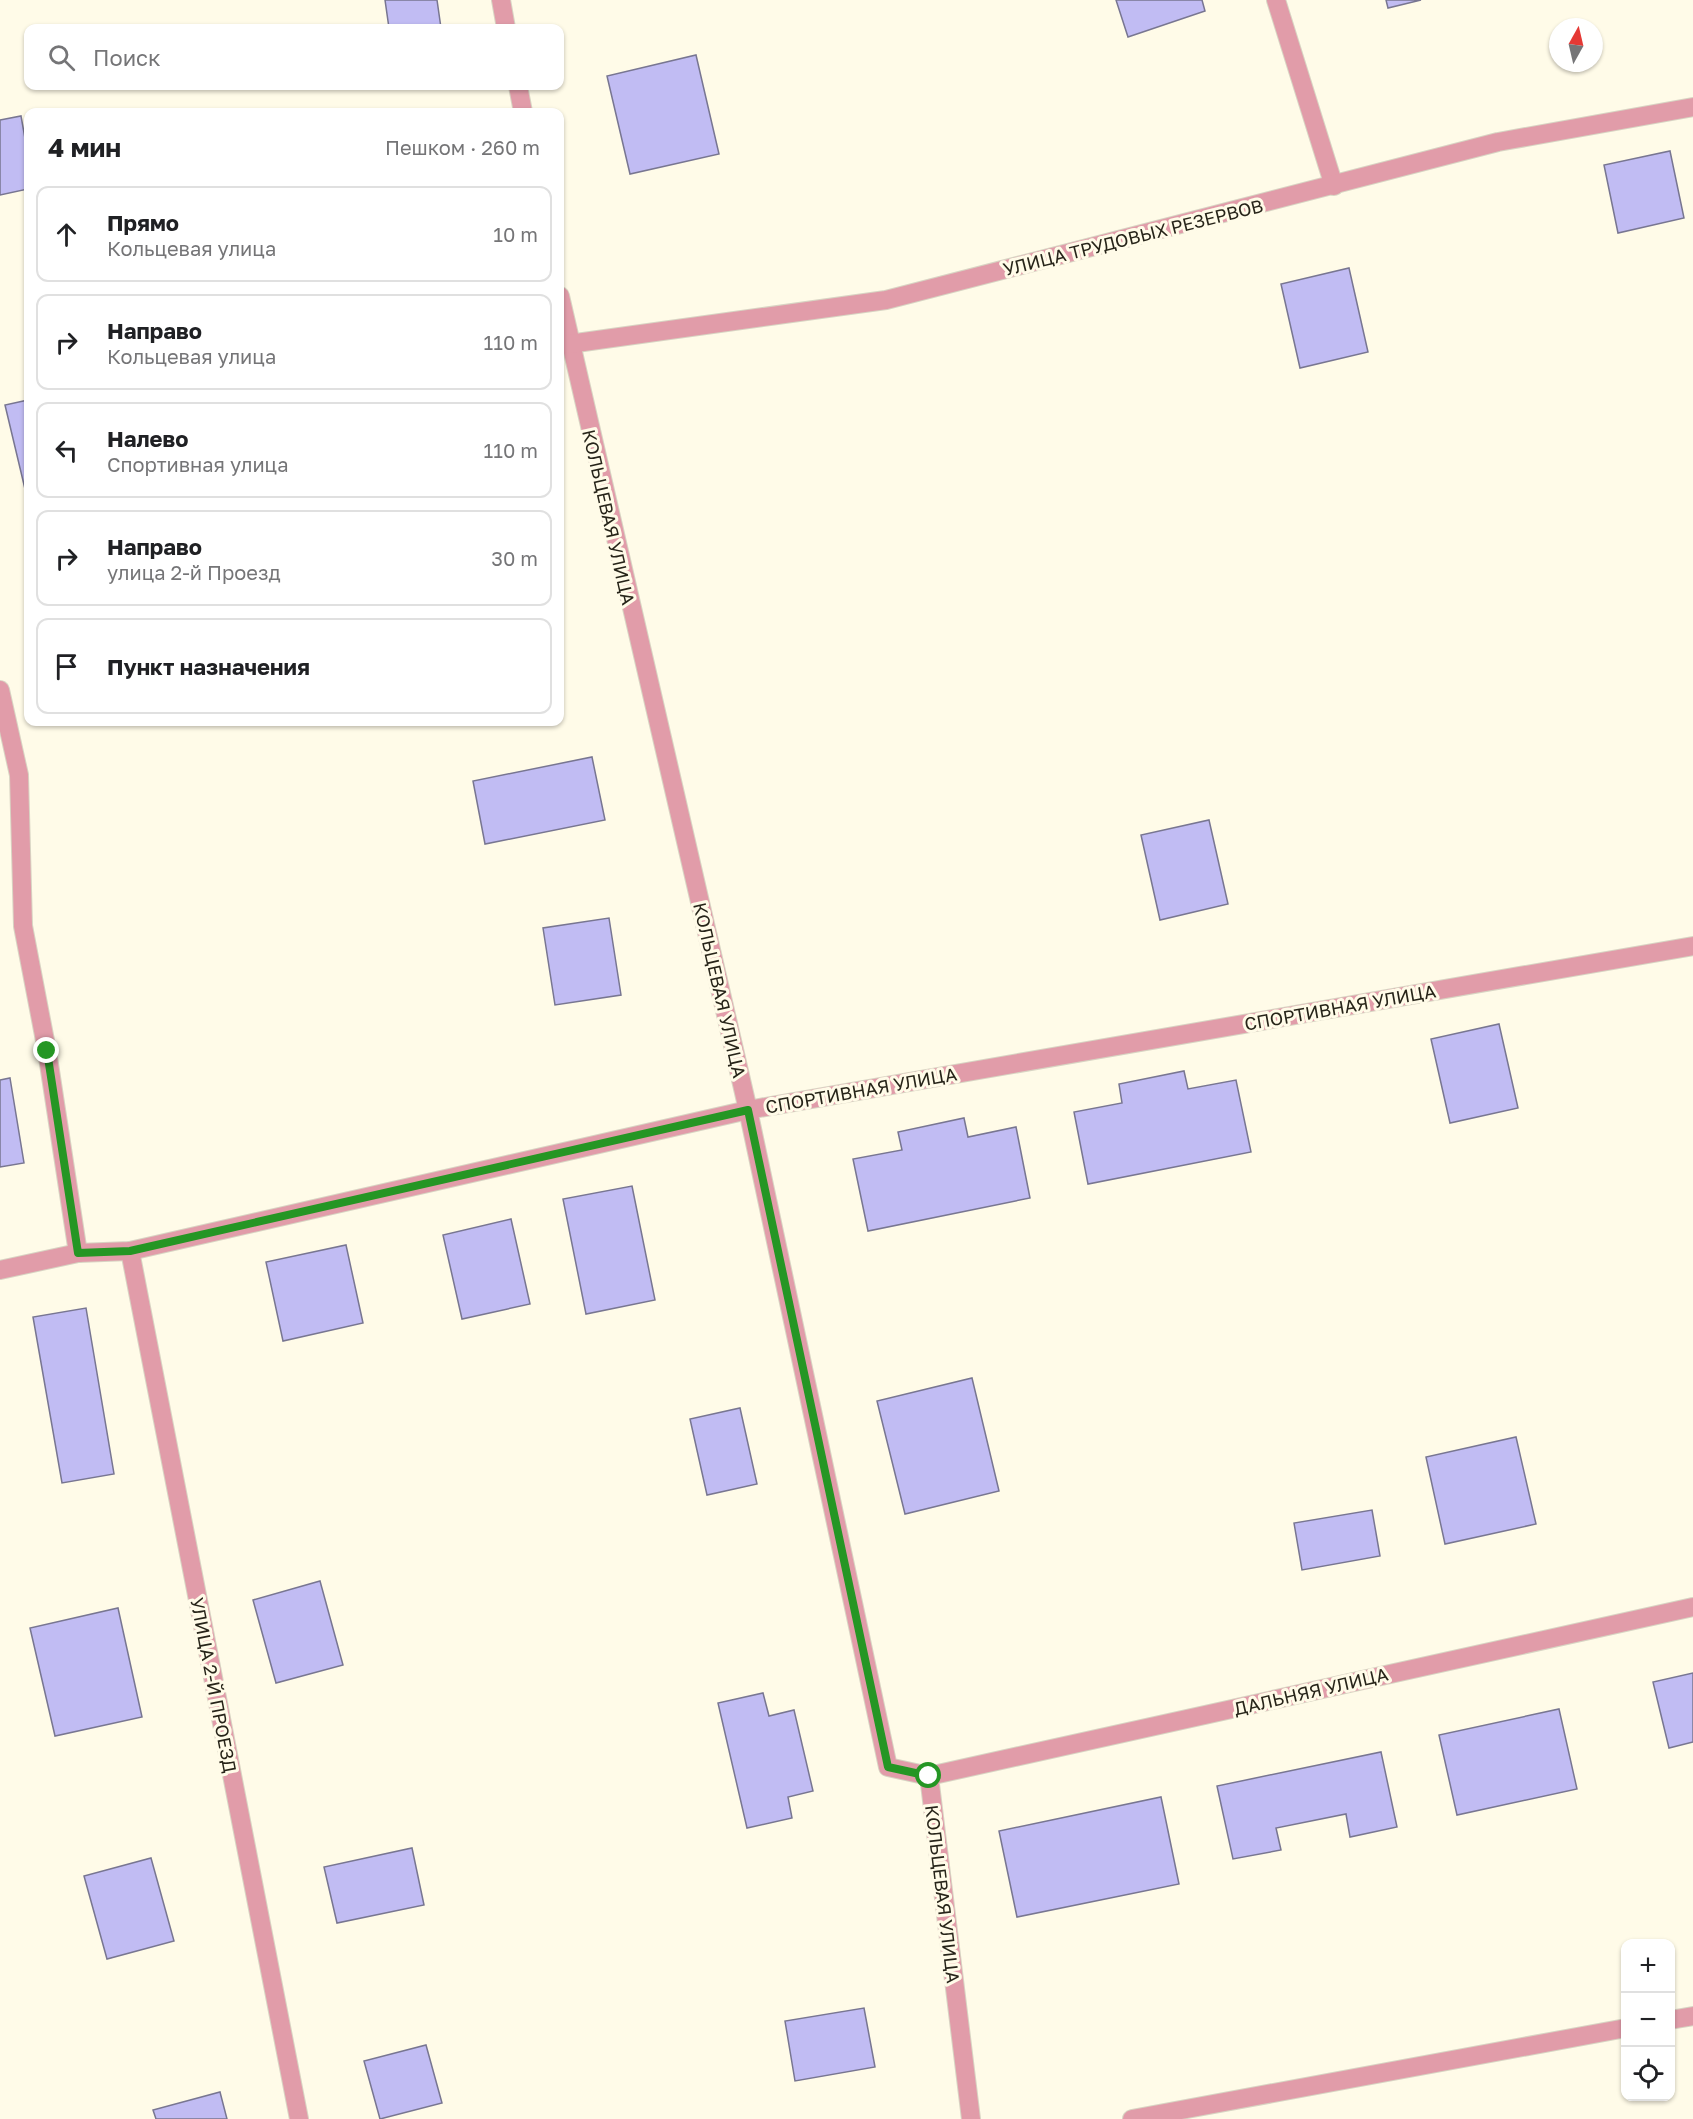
<!DOCTYPE html>
<html lang="ru">
<meta charset="utf-8">
<style>
:root{--surface:#fff;--page:#f2f2f2;--text:#202124;--muted:#757577;--line:#e0e0e0}
body{margin:0;font-family:"Golos Text",sans-serif;background:var(--page);color:var(--text)}
.controls{position:absolute;right:18px;bottom:18px;display:grid;overflow:hidden;border-radius:12px;box-shadow:0 2px 4px #0004}
.controls button{width:54px;height:54px;display:grid;place-items:center;padding:0;border:0;border-bottom:2px solid var(--line);background:var(--surface);color:var(--text);font:30px sans-serif}
.compass{position:absolute;left:1549px;top:18px;width:54px;height:54px;border-radius:50%;background:var(--surface);box-shadow:0 2px 4px #0004;rotate:8deg}
.stop{position:absolute;width:18px;height:18px;margin:-14px;border:4px solid #259624;border-radius:50%;background:#fff}
.stop.end{background:#259624;border-color:#fff;box-shadow:0 2px 6px #0008}
.list{margin:0;padding:0;list-style:none}
h2{display:flex;justify-content:space-between;align-items:center;height:78px;margin:0;padding:0 24px;font-size:26px}
h2 small{font-size:20px;font-weight:400;color:var(--muted)}
.list li{display:grid;grid-template-columns:39px 1fr auto;gap:18px;align-items:center;box-sizing:border-box;height:96px;margin:0 12px 12px;padding:0 12px;border:2px solid var(--line);border-radius:12px}
.list b{display:block;font-size:22px;white-space:nowrap}
.list p{margin:0;font-size:20px;white-space:nowrap;color:var(--muted)}
.list em{font-size:20px;font-style:normal;color:var(--muted)}
.icon{flex:none;width:33px;height:33px;fill:none;stroke:currentColor;stroke-width:2;stroke-linecap:round;stroke-linejoin:round}
.map{position:relative;flex:none;width:1693px;height:2119px;overflow:hidden}
.search{position:absolute;background:var(--surface);box-shadow:0 2px 4px #0004;left:24px;top:24px;width:540px;height:66px;display:flex;align-items:center;gap:15px;box-sizing:border-box;padding:0 21px;border-radius:12px;color:var(--muted);font-size:22px}
.panel{position:absolute;background:var(--surface);box-shadow:0 2px 4px #0004;left:24px;top:108px;width:540px;height:618px;border-radius:12px}
.map>svg:first-child{display:block}
.building{fill:#c1bcf3;stroke:#787691;stroke-width:1.5}
.lines{fill:none;stroke-linecap:round;stroke-linejoin:round}
.minor-casing{stroke:#d8d4c3;stroke-width:20}
.minor{stroke:#e19ca9;stroke-width:18}
.route{stroke:#259624;stroke-width:8}
.labels{text-anchor:middle;dominant-baseline:central;stroke-width:6;stroke-linejoin:round;paint-order:stroke}
.street-label{font-size:18px;fill:#272419;stroke:#fffbe8}
</style>
<div class="map">
<svg width="1693" height="2119" viewBox="0 0 1693 2119">
<rect width="100%" height="100%" fill="#fffbe8"/>
<!-- building -->
<g class="building">
<polygon points="385,0 437,0 441,28 389,28"/>
<polygon points="1116,0 1202,0 1205,11 1128,37"/>
<polygon points="1386,0 1421,0 1388,8"/>
<polygon points="696,55 719,154 630,174 607,76"/>
<polygon points="21,116 28,155 28,189 0,195 0,120"/>
<polygon points="1670,151 1684,218 1618,233 1604,165"/>
<polygon points="1349,268 1368,352 1300,368 1281,284"/>
<polygon points="28,400 28,488 25,489 5,405"/>
<polygon points="592,757 605,820 485,844 473,781"/>
<polygon points="1209,820 1228,904 1160,920 1141,835"/>
<polygon points="609,918 621,995 555,1005 543,928"/>
<polygon points="1499,1024 1518,1108 1450,1123 1431,1039"/>
<polygon points="1184,1071 1188,1089 1236,1080 1251,1152 1088,1184 1074,1112 1122,1103 1119,1084"/>
<polygon points="10,1078 24,1163 0,1167 0,1080"/>
<polygon points="964,1118 968,1137 1016,1127 1030,1198 868,1231 853,1159 902,1150 898,1132"/>
<polygon points="632,1186 655,1300 586,1314 563,1199"/>
<polygon points="511,1219 530,1304 462,1319 443,1235"/>
<polygon points="346,1245 363,1323 283,1341 266,1262"/>
<polygon points="86,1308 114,1474 62,1483 33,1317"/>
<polygon points="972,1378 999,1491 905,1514 877,1401"/>
<polygon points="740,1408 757,1484 707,1495 690,1419"/>
<polygon points="1516,1437 1536,1524 1445,1544 1426,1457"/>
<polygon points="1372,1510 1380,1556 1302,1570 1294,1523"/>
<polygon points="320,1581 343,1665 276,1683 253,1600"/>
<polygon points="118,1608 142,1717 55,1736 30,1628"/>
<polygon points="1693,1673 1693,1742 1669,1748 1653,1682"/>
<polygon points="763,1693 769,1716 794,1710 813,1791 788,1797 792,1818 747,1828 718,1703"/>
<polygon points="1559,1709 1577,1789 1457,1815 1439,1735"/>
<polygon points="1381,1752 1397,1827 1350,1837 1346,1814 1276,1828 1281,1850 1233,1859 1217,1786"/>
<polygon points="1161,1797 1179,1884 1017,1917 999,1831"/>
<polygon points="412,1848 424,1905 337,1923 324,1867"/>
<polygon points="151,1858 174,1941 107,1959 84,1876"/>
<polygon points="864,2008 875,2067 795,2081 785,2021"/>
<polygon points="426,2045 442,2103 380,2119 364,2061"/>
<polygon points="220,2092 227,2119 156,2119 153,2110"/>
</g>
<g class="lines">
<!-- minor casing -->
<g class="minor-casing">
<g id="minor">
<polyline points="501,0 506,28"/>
<polyline points="1276,0 1334,186"/>
<polyline points="518,86 523,112"/>
<polyline points="560,296 748,1110 888,1767 929,1776 971,2119"/>
<polyline points="569,344 886,300 1498,142 1693,107"/>
<polyline points="0,690 19,775 23,926 47,1051 78,1253"/>
<polyline points="130,1251 299,2119"/>
<polyline points="0,1270 78,1253 130,1251 748,1110 1693,946"/>
<polyline points="929,1776 1693,1607"/>
<polyline points="1670,2020 1693,2016"/>
<polyline points="1132,2119 1626,2028"/>
</g>
</g>
<!-- minor -->
<use href="#minor" class="minor"/>
</g>
<g class="lines">
<!-- route -->
<polyline class="route" points="47,1051 78,1253 130,1251 748,1110 888,1767 929,1776"/>
</g>
<g class="labels">
<!-- street labels -->
<g class="street-label">
<text transform="translate(1133 237) rotate(-14)">УЛИЦА ТРУДОВЫХ РЕЗЕРВОВ</text>
<text transform="translate(609 517) rotate(77)">КОЛЬЦЕВАЯ УЛИЦА</text>
<text transform="translate(720 990) rotate(77)">КОЛЬЦЕВАЯ УЛИЦА</text>
<text transform="translate(1340 1007) rotate(-10)">СПОРТИВНАЯ УЛИЦА</text>
<text transform="translate(861 1090) rotate(-10)">СПОРТИВНАЯ УЛИЦА</text>
<text transform="translate(214 1685) rotate(79)">УЛИЦА 2-Й ПРОЕЗД</text>
<text transform="translate(1311 1691) rotate(-13)">ДАЛЬНЯЯ УЛИЦА</text>
<text transform="translate(943 1894) rotate(83)">КОЛЬЦЕВАЯ УЛИЦА</text>
</g>
</g>
</svg>
<div class="controls">
<button>+</button>
<button>−</button>
<button><svg class="icon" aria-label="locate" viewBox="0 0 24 24"><circle cx="12" cy="12" r="6"/><path d="M12 2v4M12 18v4M2 12h4M18 12h4"/></svg></button>
</div>
<svg class="compass" viewBox="-18 -18 36 36"><path d="M0-13l5 13h-10z" fill="#e53935"/><path d="M0 13l5-13h-10z" fill="#757577"/></svg>
<div class="stop" style="left:929px;top:1776px"></div>
<div class="stop end" style="left:47px;top:1051px"></div>
<div class="search"><svg class="icon" aria-label="search" viewBox="0 0 24 24"><circle cx="10" cy="10" r="6"/><path d="M15 15l6 6"/></svg>Поиск</div>
<section class="panel">
<h2>4 мин<small>Пешком · 260 m</small></h2>
<ul class="list">
<li><svg class="icon" aria-label="ahead" viewBox="0 0 24 24"><path d="M12 20V5M6 11l6-6 6 6"/></svg><div><b>Прямо</b><p>Кольцевая улица</p></div><em>10 m</em></li>
<li><svg class="icon" aria-label="right" viewBox="0 0 24 24"><path d="M7 20v-9h11M14 6l5 5-5 5"/></svg><div><b>Направо</b><p>Кольцевая улица</p></div><em>110 m</em></li>
<li><svg class="icon" aria-label="left" viewBox="0 0 24 24"><path d="M17 20v-9H6M10 6l-5 5 5 5"/></svg><div><b>Налево</b><p>Спортивная улица</p></div><em>110 m</em></li>
<li><svg class="icon" aria-label="right" viewBox="0 0 24 24"><path d="M7 20v-9h11M14 6l5 5-5 5"/></svg><div><b>Направо</b><p>улица 2-й Проезд</p></div><em>30 m</em></li>
<li><svg class="icon" aria-label="arrive" viewBox="0 0 24 24"><path d="M6 21V4h12l-3 4 3 4H6"/></svg><div><b>Пункт назначения</b></div></li>
</ul>
</section>
</div>
